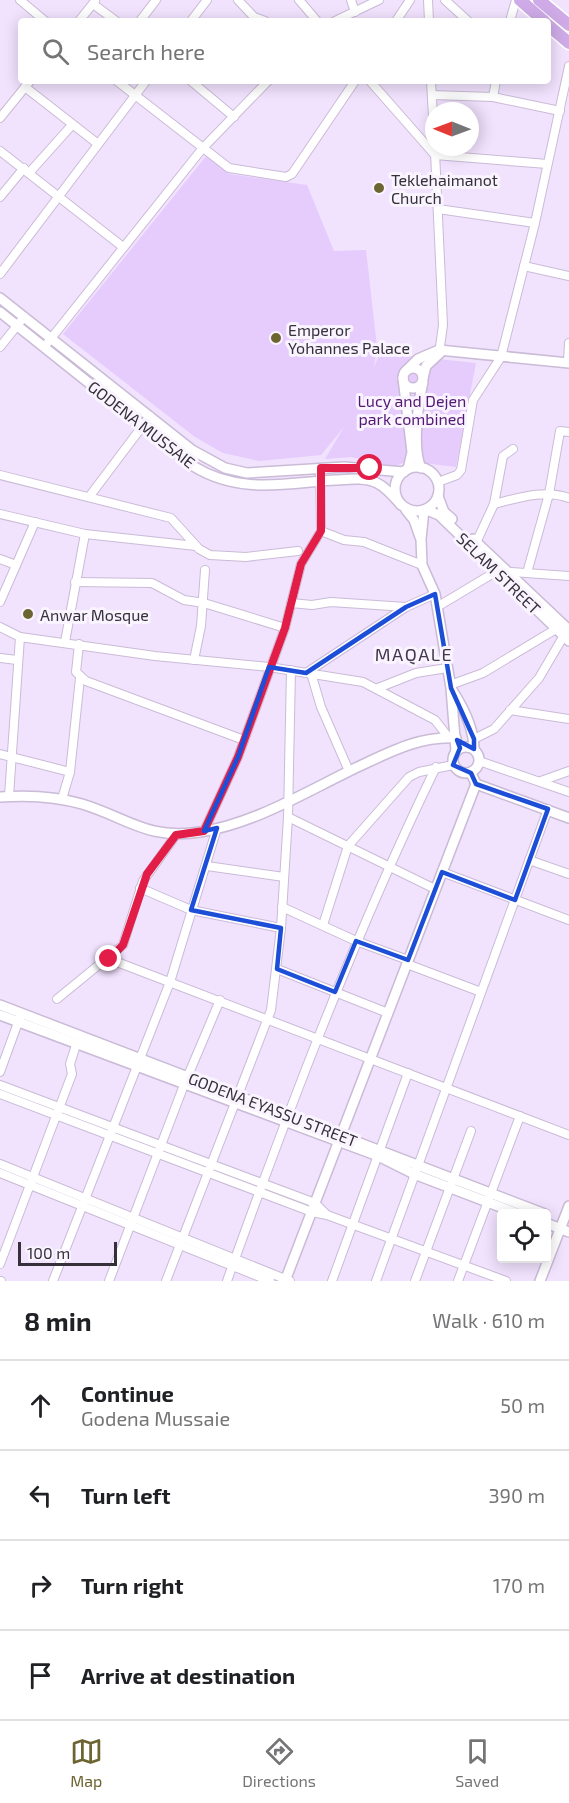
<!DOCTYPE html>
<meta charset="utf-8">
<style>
:root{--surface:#fff;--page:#f6f6f6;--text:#202124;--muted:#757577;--line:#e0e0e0;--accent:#6d6531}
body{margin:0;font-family:"Exo 2",sans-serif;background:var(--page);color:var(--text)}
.controls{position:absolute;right:18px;bottom:18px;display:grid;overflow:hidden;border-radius:6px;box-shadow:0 3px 15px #0003}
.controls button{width:54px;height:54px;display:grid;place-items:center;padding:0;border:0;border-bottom:2px solid var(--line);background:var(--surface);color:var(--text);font:30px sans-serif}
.compass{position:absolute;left:425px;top:102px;width:54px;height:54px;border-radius:50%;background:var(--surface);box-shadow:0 3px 15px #0003;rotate:271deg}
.scale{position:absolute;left:18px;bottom:15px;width:99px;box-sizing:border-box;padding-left:6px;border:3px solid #36303b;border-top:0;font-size:16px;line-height:21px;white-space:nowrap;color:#36303b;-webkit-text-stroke:4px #faf4ff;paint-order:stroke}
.stop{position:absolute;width:18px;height:18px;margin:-14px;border:4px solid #e11d48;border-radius:50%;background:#fff}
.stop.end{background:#e11d48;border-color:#fff;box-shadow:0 2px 6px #0008}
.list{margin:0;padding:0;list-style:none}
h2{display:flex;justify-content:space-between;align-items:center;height:78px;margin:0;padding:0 24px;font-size:26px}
h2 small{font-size:20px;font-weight:400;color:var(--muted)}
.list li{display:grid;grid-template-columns:39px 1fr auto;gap:18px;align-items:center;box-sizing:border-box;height:90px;padding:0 24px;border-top:2px solid var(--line)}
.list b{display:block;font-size:22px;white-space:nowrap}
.list p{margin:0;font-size:20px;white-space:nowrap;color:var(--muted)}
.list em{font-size:20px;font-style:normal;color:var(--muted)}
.icon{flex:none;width:33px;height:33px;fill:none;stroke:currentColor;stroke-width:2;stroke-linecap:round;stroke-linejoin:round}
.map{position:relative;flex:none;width:569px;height:1281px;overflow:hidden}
.search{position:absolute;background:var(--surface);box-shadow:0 3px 15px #0003;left:18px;right:18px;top:18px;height:66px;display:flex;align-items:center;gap:15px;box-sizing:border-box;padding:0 21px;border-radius:6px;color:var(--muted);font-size:22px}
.sheet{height:438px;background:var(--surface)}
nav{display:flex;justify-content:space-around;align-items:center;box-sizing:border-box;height:84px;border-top:2px solid var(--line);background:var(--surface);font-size:16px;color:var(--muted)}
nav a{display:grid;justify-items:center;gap:3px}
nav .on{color:var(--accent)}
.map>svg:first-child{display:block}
.green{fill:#e6cbfd}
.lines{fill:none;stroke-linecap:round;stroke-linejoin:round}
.minor-casing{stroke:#cabbd6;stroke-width:10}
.tertiary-casing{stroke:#cabbd6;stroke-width:12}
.primary-casing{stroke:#fff;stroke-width:15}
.minor{stroke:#fff;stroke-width:8}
.tertiary{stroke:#fff;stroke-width:9}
.primary{stroke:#ceabe6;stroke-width:12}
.route{stroke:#e11d48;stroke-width:8}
.marked{fill:none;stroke:#1d4ed8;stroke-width:4.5;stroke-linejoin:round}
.poi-dot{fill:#6d6531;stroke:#faf4ff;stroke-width:2}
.labels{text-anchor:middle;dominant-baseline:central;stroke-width:6;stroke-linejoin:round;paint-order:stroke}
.poi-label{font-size:16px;fill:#36303b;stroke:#faf4ff;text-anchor:start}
.park-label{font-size:16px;fill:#541876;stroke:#faf4ff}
.street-label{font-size:16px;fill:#36303b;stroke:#faf4ff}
.neighbourhood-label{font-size:18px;letter-spacing:1.5px;fill:#43374d;stroke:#faf4ff}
</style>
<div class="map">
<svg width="569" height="1281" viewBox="0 0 569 1281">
<rect width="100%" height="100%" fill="#f1e2fe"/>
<!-- green -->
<polygon class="green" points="207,155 229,174 307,185 334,251 366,250 377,347 374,367 380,353 476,363 456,467 407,461 396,466 387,465 351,457 325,459 344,427 321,455 259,461 223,453 195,437 63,334"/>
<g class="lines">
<!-- minor casing -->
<g class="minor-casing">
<g id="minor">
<polyline points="20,0 45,21"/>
<polyline points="238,0 254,17 265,21"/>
<polyline points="299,0 317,21"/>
<polyline points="351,0 355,12"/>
<polyline points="428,0 429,21"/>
<polyline points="445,0 468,21"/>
<polyline points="93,4 116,21"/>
<polyline points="79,21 95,1"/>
<polyline points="140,21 156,0"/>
<polyline points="191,21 207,0"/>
<polyline points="335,21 379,0"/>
<polyline points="396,21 410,0"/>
<polyline points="510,21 516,0"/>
<polyline points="117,81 229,168 286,177 292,174 355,81"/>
<polyline points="191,81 234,117"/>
<polyline points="370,81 435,155 547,164"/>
<polyline points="431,81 434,134"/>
<polyline points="25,87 98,144"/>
<polyline points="432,95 493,97 560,111"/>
<polyline points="493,97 496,81"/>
<polyline points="0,118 30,81"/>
<polyline points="0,151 123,247"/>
<polyline points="435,152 443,325 439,354"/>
<polyline points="29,173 72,125"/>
<polyline points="0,197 24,168"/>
<polyline points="438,209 535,223"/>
<polyline points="524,266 569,276"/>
<polyline points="0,274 146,81"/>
<polyline points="45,346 202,149 268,81"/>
<polyline points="0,347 24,317"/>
<polyline points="568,362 569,343"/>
<polyline points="0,475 171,518 199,549 210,555 246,557 298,551"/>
<polyline points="438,482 457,475 461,470 473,400 501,357 535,223 569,66"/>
<polyline points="89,497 150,416"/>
<path d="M494,504C518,498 545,489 569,498"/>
<polyline points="0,514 85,534 196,546"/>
<polyline points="321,531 344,540 364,542 422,565"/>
<polyline points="475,545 494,504 503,456 513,449"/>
<polyline points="0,559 16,565"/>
<polyline points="527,573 549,494 560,431 569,432"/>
<polyline points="75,582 152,583 184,600 204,603 285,628"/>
<polyline points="0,602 35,522"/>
<polyline points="291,603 312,605 331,602 406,607"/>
<polyline points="437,607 497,571 569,576"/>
<polyline points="0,627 20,637 155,656 269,667 363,682 435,720 449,738"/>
<polyline points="65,642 85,534"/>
<polyline points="79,644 76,672 86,681 244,740"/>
<polyline points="0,658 17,660"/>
<polyline points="194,660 201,626 205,570"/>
<polyline points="306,673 406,607 435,594"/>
<polyline points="311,673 321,707 349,771"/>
<polyline points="450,685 483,673 561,626"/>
<polyline points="378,688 416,673 447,668"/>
<polyline points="510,710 569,719"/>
<polyline points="474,739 494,729 539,678 566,632"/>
<polyline points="0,754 70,772"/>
<polyline points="479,761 569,792"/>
<polyline points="541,781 569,771"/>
<polyline points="9,796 20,637"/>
<polyline points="62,799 70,772 80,678"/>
<polyline points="288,817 435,889"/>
<polyline points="204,831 238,757 285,628 301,564 321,531 320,468"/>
<polyline points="529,860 569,874"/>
<polyline points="207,866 284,877"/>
<polyline points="442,872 569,920"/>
<polyline points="140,888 191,910 281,928"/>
<polyline points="282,907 356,941 408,960"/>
<polyline points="323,925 348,846 409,777 419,772 453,765"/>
<polyline points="109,959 569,1135"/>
<polyline points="407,964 481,992"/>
<polyline points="277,969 388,1013"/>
<polyline points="57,999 123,945 143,881 176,835"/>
<polyline points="0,1072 20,1017"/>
<polyline points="0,1085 315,1203 326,1214"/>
<polyline points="0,1094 312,1212 327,1215 506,1281"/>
<polyline points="0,1164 290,1281"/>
<polyline points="0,1173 270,1281"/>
<polyline points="0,1264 72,1074 70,1064 76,1045"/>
<polyline points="0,1281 1,1281"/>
<polyline points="53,1281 170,982 217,828"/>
<polyline points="109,1281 184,1085 220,1000"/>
<polyline points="166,1281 271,1010 281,928 288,817 291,670"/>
<path d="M227,1281C290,1106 355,934 436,767"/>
<polyline points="332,1281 408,1073"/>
<polyline points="376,1281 548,809"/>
<polyline points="415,1281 471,1131"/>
<polyline points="458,1281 520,1116"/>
</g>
</g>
<!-- tertiary casing -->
<g class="tertiary-casing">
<g id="tertiary">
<polyline points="0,298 192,450 225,468 247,473 344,467 404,472"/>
<path d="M0,312L193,466C240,495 285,483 336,480C350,479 365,477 377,483C387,488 394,497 401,505"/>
<circle cx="413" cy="378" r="10"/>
<polyline points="405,372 418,359 439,350 569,363"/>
<polyline points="403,378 412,452 408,469"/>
<polyline points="423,378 426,366 441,352"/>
<circle cx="417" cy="489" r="22"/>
<path d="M421,468C412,448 418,403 423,382"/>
<polyline points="438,496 444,512 452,519"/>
<polyline points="406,510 414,520 420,537"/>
<polyline points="424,510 421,539 422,565 435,594 451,688 456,751"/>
<polyline points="427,510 439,515 569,641"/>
<polyline points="473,539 569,630"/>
<path d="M452,690C463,707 474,729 474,749"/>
<circle cx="466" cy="760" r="13"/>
<polyline points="476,784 569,818"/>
<path d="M0,797C27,795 55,796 82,804C128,818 147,840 200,832C258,823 312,788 364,764C394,750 422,736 456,738"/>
<polyline points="0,1005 545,1214"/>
<polyline points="0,1015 378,1156 414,1174 519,1214"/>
<polyline points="546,1223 569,1232"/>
<polyline points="285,1281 476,784 471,773"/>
<polyline points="540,1281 569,1206"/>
</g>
</g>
<!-- primary casing -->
<g class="primary-casing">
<g id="primary">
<polyline points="520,0 544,21"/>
<polyline points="539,0 569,25"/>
<polyline points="548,25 569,43"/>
</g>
</g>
<!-- minor -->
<use href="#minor" class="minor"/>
<!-- tertiary -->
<use href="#tertiary" class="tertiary"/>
<!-- primary -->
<use href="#primary" class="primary"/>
</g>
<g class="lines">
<!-- route -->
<polyline class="route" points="109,959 123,945 147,874 176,835 204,831 238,757 285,628 301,564 321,531 321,468 370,468"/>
</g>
<!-- marked area -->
<path class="marked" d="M435,594L451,688L474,739V749L457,740L460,748L453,765L471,773L476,784L548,809L515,900L442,872L408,960L356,941L335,992L277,969L281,928L191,910L217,828L204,831L238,757L269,667L306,673L406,607Z"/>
<!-- markers -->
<g class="poi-dot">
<circle cx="379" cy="188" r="6"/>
<circle cx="276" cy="338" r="6"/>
<circle cx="28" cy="614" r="6"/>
</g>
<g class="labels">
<!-- poi labels -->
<g class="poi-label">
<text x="391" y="179">Teklehaimanot<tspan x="391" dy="18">Church</tspan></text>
<text x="288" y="329">Emperor<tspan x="288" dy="18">Yohannes Palace</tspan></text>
<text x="40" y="614">Anwar Mosque</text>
</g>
<!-- park labels -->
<g class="park-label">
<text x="412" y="400">Lucy and Dejen<tspan x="412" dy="18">park combined</tspan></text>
</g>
<!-- street labels -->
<g class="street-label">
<text transform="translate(142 424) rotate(38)">GODENA MUSSAIE</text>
<text transform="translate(499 573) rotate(44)">SELAM STREET</text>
<text transform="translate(273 1109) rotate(21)">GODENA EYASSU STREET</text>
</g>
<!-- neighbourhood labels -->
<g class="neighbourhood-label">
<text x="414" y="654">MAQALE</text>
</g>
</g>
</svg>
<div class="controls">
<button><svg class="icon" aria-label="locate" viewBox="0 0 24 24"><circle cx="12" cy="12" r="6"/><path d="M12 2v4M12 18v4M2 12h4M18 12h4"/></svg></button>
</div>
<svg class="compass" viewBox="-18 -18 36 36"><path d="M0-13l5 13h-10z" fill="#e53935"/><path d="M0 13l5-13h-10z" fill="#757577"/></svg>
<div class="scale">100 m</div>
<div class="stop" style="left:370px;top:468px"></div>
<div class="stop end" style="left:109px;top:959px"></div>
<div class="search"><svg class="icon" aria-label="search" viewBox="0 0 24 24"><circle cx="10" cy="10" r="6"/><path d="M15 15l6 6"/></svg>Search here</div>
</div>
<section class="sheet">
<h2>8 min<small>Walk · 610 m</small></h2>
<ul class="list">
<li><svg class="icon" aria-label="ahead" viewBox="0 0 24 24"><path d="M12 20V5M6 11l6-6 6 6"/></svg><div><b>Continue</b><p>Godena Mussaie</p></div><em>50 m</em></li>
<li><svg class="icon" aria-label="left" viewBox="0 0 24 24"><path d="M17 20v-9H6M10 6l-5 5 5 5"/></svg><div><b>Turn left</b></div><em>390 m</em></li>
<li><svg class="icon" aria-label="right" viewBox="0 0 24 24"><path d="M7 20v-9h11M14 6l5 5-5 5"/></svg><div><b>Turn right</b></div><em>170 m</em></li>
<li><svg class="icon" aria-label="arrive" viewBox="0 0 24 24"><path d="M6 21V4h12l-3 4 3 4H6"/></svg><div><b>Arrive at destination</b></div></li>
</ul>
</section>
<nav>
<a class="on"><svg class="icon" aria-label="map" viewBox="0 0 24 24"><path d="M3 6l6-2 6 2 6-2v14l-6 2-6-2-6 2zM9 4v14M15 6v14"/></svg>Map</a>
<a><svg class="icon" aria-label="directions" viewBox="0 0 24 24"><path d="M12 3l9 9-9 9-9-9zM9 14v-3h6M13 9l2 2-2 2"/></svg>Directions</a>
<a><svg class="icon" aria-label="saved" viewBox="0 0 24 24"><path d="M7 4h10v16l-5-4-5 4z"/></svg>Saved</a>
</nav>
